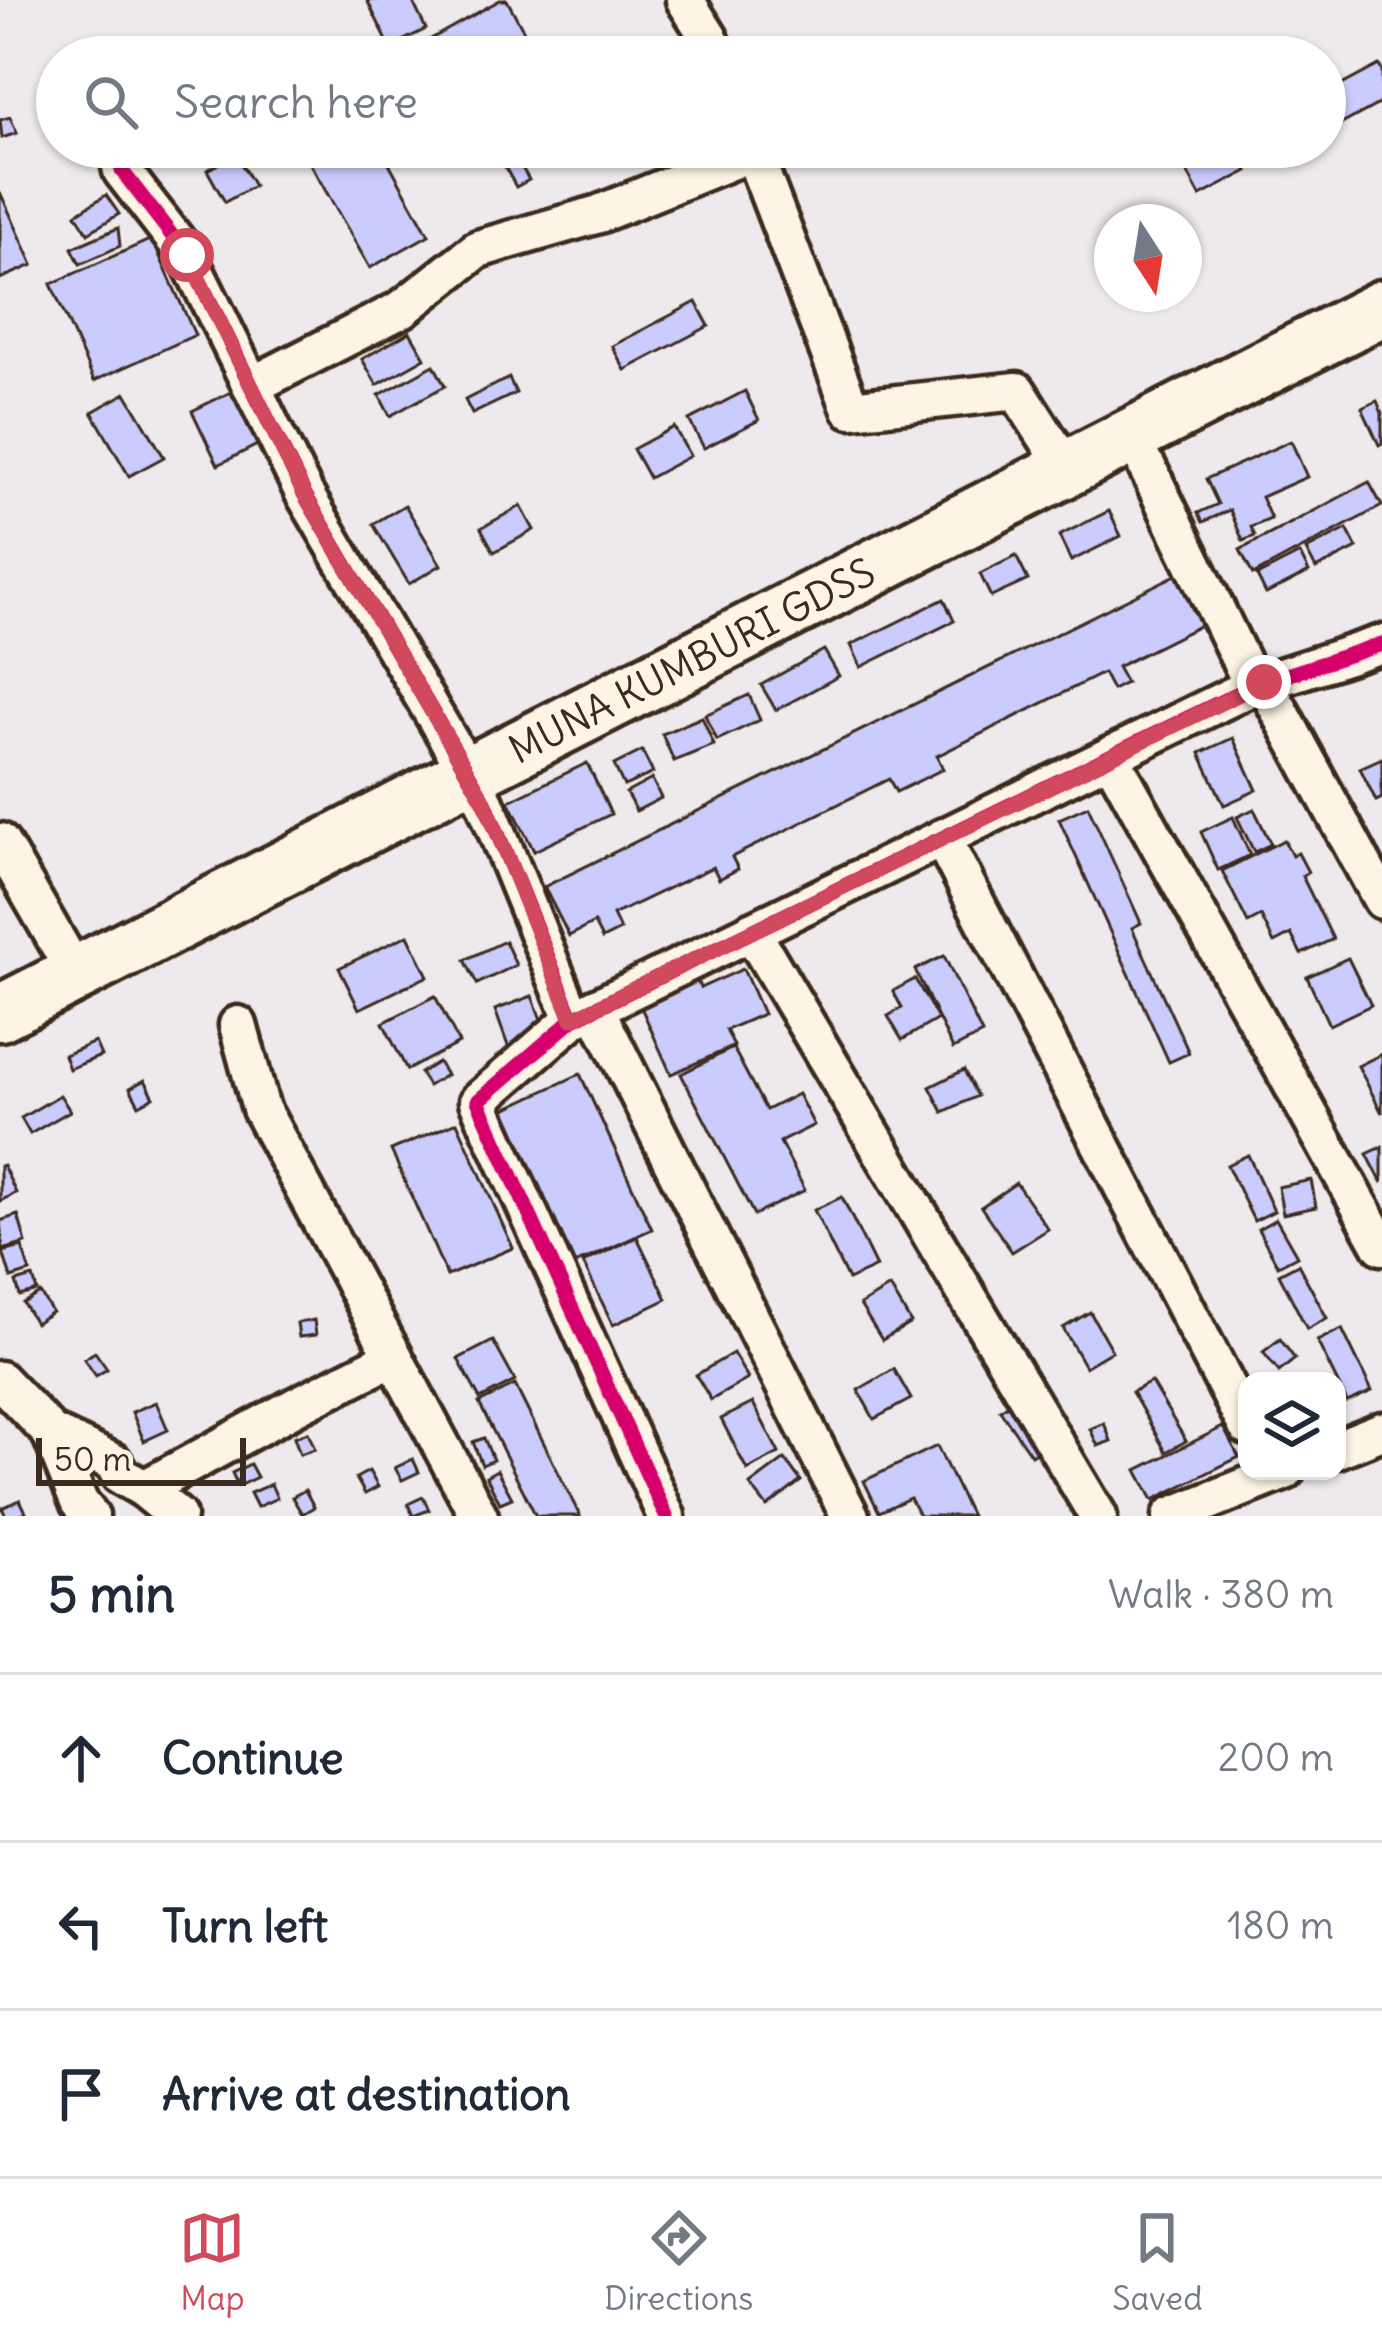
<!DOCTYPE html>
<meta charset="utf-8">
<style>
:root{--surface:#fff;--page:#f2f2f3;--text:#1f2937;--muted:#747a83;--line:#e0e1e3;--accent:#d1495b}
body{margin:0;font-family:Delius,sans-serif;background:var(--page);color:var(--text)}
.controls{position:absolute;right:36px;bottom:36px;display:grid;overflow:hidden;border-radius:24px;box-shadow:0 3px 9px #0004}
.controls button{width:108px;height:108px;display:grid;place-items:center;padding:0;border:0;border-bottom:3px solid var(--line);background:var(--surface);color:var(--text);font:60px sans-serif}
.compass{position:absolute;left:1094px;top:204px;width:108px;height:108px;border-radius:50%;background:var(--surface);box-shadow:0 3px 9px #0004;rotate:168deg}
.scale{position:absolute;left:36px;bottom:30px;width:210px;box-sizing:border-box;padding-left:12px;border:6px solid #3b2a1e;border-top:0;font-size:33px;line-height:42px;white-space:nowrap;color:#3b2a1e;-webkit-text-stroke:9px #fcf5e5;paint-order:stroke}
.stop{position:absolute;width:36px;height:36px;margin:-27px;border:9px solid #d1495b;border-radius:50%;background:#fff}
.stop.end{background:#d1495b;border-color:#fff;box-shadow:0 3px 12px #0008}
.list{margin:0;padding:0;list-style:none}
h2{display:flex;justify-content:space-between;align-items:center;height:156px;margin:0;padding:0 48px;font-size:51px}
h2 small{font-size:39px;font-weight:400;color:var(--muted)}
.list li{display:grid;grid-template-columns:78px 1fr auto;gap:36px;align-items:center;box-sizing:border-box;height:168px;padding:0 48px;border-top:3px solid var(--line)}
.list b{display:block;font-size:45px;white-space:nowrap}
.list em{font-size:39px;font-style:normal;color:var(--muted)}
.icon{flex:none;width:66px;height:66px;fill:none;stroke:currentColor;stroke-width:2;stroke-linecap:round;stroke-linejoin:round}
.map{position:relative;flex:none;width:1382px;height:1516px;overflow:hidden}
.search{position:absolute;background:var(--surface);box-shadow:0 3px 9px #0004;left:36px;right:36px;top:36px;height:132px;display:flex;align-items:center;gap:30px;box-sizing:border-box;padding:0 42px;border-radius:66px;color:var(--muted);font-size:45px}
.sheet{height:660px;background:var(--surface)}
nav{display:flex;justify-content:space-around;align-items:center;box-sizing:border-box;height:168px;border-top:3px solid var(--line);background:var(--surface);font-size:33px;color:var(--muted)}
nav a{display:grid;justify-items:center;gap:6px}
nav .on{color:var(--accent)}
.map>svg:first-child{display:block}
.building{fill:#cbccfe;stroke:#3b2a1e;stroke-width:3}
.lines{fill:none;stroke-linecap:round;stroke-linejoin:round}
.minor-casing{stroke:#3b2a1e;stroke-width:45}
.highway-casing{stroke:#3b2a1e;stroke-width:63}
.minor{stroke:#fcf5e5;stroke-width:36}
.highway{stroke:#fcf5e5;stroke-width:54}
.cycleway-casing{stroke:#fcf5e5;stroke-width:22}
.cycleway{stroke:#d6006c;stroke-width:15}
.route{stroke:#d1495b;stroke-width:15}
.labels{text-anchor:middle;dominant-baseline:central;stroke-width:9;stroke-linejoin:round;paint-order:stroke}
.street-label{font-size:39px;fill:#3b2a1e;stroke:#fcf5e5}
</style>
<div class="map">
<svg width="1382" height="1516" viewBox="0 0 1382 1516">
<rect width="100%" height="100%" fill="#ede9ec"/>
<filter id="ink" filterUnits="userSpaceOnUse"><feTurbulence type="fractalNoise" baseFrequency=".00833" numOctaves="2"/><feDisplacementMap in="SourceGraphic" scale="24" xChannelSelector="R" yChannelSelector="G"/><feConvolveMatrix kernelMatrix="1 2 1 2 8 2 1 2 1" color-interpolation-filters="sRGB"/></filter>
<g filter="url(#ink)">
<!-- building -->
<g class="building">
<polygon points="367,0 412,0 426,29 390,47"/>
<polygon points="500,0 507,0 538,57 399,57"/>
<polygon points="1379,65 1382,71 1382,102 1325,133 1325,94"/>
<polygon points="10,117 17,133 2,138 0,120"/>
<polygon points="331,147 380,147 429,235 370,268 308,160"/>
<polygon points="494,147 526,147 530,152 517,159 529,180 516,187"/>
<polygon points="1184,147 1234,147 1248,171 1200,196 1176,151"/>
<polygon points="236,155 254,186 225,202 207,170"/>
<polygon points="0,192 33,265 0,279"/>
<polygon points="106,195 119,214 88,233 76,214"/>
<polygon points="118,228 120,246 80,264 72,248"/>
<polygon points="152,239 195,335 94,381 51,284"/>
<polygon points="696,302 709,326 625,370 612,346"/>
<polygon points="410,332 425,358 377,385 362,359"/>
<polygon points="434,365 445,386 390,416 379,395"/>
<polygon points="509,378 516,393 472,414 465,400"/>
<polygon points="233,391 259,444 218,465 192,411"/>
<polygon points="745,391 759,420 704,448 689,420"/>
<polygon points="126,393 164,457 129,476 92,412"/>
<polygon points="1377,401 1382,413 1382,444 1379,445 1362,408"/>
<polygon points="674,427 690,456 649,478 633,449"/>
<polygon points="1291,441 1307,477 1261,497 1271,519 1251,527 1255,536 1243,541 1230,510 1203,522 1198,513 1218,504 1206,479"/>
<polygon points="1369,482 1382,506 1253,575 1240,550"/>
<polygon points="405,505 441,565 409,584 373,524"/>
<polygon points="521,506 534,530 494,552 481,528"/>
<polygon points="1109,511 1121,536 1071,561 1059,536"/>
<polygon points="1347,529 1357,548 1316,569 1306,550"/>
<polygon points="1300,554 1309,572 1266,594 1257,576"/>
<polygon points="1016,556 1028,580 991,597 980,574"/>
<polygon points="1184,571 1209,621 1117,667 1126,683 1112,690 1103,673 937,756 943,769 896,792 889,779 732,857 738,869 719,879 713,867 613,915 620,930 602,939 594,923 569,936 544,887"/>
<polygon points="944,599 954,621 861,667 851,645"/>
<polygon points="824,650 839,676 776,710 761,685"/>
<polygon points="749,695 760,720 717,740 705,715"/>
<polygon points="702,717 714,745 674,761 662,734"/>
<polygon points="1233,738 1257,790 1224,805 1200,753"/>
<polygon points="642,751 653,773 624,786 614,765"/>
<polygon points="1382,758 1382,798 1376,801 1360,768"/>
<polygon points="587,763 611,814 534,851 509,801"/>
<polygon points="652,779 661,798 636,811 626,793"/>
<polygon points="1088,806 1141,923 1132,928 1189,1053 1169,1062 1059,819"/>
<polygon points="1254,809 1271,844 1254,852 1237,817"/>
<polygon points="1233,817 1250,855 1218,870 1201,832"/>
<polygon points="1284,840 1292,856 1298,853 1308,872 1302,876 1333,939 1301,954 1291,934 1274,943 1261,916 1248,923 1222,871"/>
<polygon points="408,935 428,976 359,1009 339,968"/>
<polygon points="505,941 516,965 477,984 465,960"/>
<polygon points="944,956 982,1034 953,1049 915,970"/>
<polygon points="1348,958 1371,1005 1329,1025 1307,977"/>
<polygon points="743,969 763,1014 726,1030 734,1046 671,1074 640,1005 697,980 700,988"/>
<polygon points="915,979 938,1019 902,1040 888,1016 902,1008 893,991"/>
<polygon points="435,996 459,1043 407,1070 383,1023"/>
<polygon points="532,996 546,1032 508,1046 495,1010"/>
<polygon points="95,1042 101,1056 69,1069 64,1055"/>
<polygon points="733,1048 766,1110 798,1094 814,1125 780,1142 805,1190 754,1215 681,1074"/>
<polygon points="1382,1054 1382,1113 1358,1066"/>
<polygon points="438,1062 446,1075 428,1086 420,1073"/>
<polygon points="964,1070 977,1096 943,1112 930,1087"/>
<polygon points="580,1074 652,1229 575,1264 503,1110"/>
<polygon points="145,1080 154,1097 139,1105 130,1088"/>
<polygon points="60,1095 70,1111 30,1134 21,1118"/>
<polygon points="457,1122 513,1248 447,1276 391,1150"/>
<polygon points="1382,1147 1382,1183 1367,1154"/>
<polygon points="1248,1155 1274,1211 1254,1221 1227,1165"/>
<polygon points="3,1165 16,1193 0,1201 0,1166"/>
<polygon points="1311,1180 1316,1207 1283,1214 1278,1187"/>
<polygon points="1016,1183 1048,1229 1012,1252 981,1207"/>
<polygon points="842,1197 876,1267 848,1280 814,1210"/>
<polygon points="18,1215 26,1243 3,1250 0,1221"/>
<polygon points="1276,1219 1297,1256 1278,1266 1258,1229"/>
<polygon points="637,1237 667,1299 613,1325 583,1263"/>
<polygon points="22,1247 30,1272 11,1278 3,1252"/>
<polygon points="1298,1264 1327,1318 1307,1329 1279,1274"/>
<polygon points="33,1277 37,1291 20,1296 16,1282"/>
<polygon points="890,1287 911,1323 882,1340 860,1305"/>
<polygon points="40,1293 52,1312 35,1323 23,1303"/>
<polygon points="1090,1312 1112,1351 1085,1367 1063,1328"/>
<polygon points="314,1320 316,1335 299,1337 297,1323"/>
<polygon points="1342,1329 1372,1391 1347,1402 1317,1341"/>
<polygon points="1280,1339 1295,1359 1279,1372 1263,1352"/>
<polygon points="493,1341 515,1381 480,1399 458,1359"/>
<polygon points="95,1352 107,1369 96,1376 84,1359"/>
<polygon points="733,1353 748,1379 711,1400 696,1375"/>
<polygon points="894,1369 911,1399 874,1419 858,1390"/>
<polygon points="1151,1382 1186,1441 1166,1452 1132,1392"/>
<polygon points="515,1385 580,1516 536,1516 479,1403"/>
<polygon points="1015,1400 1046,1445 1031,1455 1000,1410"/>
<polygon points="156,1402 168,1430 144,1441 132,1412"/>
<polygon points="753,1403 779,1453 747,1470 721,1419"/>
<polygon points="1104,1423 1111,1441 1098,1446 1090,1429"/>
<polygon points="1223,1427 1239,1457 1153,1500 1137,1470"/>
<polygon points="308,1432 315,1449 300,1454 294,1437"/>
<polygon points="484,1438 493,1460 482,1465 473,1442"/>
<polygon points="937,1446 971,1516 919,1516 910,1498 879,1512 864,1481"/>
<polygon points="413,1459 419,1472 402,1480 395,1468"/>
<polygon points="785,1459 801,1481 767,1507 750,1485"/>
<polygon points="250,1464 257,1477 238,1486 232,1473"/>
<polygon points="497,1470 512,1498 500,1503 486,1476"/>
<polygon points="369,1471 378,1487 365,1494 356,1478"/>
<polygon points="271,1484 277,1498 257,1507 250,1493"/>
<polygon points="305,1490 314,1507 302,1514 292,1497"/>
<polygon points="423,1497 429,1510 413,1516 408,1504"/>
<polygon points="20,1500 26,1512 17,1516 6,1516 2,1508"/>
</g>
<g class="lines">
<!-- minor casing -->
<g class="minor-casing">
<g id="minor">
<polyline points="685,0 709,38 717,57"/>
<polyline points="117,147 122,171 187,255 304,493 485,802 573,1019"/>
<polyline points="751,147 851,409 1017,391 1067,469"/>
<polyline points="251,386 402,309 478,249 599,214 752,152"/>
<polyline points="1147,467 1253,686"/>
<polyline points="1264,682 1382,900"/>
<polyline points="1110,756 1382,1246"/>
<polyline points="942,838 1247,1426"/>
<polyline points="0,842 76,974"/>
<polyline points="751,931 1098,1516"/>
<polyline points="595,1008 850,1516"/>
<polyline points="238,1025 261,1109 479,1516"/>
<polyline points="0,1380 51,1433 79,1502 90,1516"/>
<polyline points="51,1433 113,1462 120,1475 144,1489 177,1516"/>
<polyline points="1337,1449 1382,1431"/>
<polyline points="144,1489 298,1405 394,1357"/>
<polyline points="666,1516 478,1101 573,1019 1253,686 1382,644"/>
<polyline points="1172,1516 1285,1471"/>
</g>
</g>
<!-- highway casing -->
<g class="highway-casing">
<polyline id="highway" points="0,1013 1382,308"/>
</g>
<!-- minor -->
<use href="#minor" class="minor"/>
<!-- highway -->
<use href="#highway" class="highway"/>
<!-- cycleway casing -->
<g class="cycleway-casing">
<g id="cycleway">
<polyline points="117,147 122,171 187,255 304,493 485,802 573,1019"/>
<polyline points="666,1516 478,1101 573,1019 1253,686 1382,644"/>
</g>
</g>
<!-- cycleway -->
<use href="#cycleway" class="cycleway"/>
</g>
</g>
<g class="lines" filter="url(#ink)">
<!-- route -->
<polyline class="route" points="187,255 304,494 485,802 572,1019 1264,682"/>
</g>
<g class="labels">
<!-- street labels -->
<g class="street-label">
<text transform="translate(692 661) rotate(-27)">MUNA KUMBURI GDSS</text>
</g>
</g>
</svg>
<div class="controls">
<button><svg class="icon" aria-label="layers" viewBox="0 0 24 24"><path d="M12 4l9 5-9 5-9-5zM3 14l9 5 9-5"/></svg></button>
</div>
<svg class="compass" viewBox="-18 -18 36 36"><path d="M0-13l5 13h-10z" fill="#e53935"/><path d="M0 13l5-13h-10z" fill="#747a83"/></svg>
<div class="scale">50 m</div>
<div class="stop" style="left:187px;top:255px"></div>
<div class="stop end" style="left:1264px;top:682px"></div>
<div class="search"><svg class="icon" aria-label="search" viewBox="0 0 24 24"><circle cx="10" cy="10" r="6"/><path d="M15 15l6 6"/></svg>Search here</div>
</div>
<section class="sheet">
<h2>5 min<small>Walk · 380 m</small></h2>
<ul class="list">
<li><svg class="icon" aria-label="ahead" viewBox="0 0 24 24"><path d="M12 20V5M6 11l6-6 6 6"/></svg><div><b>Continue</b></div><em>200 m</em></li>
<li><svg class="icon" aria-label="left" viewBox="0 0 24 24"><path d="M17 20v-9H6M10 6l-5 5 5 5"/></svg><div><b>Turn left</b></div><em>180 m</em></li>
<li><svg class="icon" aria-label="arrive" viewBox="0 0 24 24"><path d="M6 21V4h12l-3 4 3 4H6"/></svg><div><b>Arrive at destination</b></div></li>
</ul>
</section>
<nav>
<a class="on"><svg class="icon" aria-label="map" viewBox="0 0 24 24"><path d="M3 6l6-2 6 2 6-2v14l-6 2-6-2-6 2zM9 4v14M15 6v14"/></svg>Map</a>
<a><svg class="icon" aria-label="directions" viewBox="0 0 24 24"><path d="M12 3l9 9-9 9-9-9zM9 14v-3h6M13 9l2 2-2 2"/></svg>Directions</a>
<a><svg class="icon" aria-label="saved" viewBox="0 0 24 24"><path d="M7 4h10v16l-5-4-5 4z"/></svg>Saved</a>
</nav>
